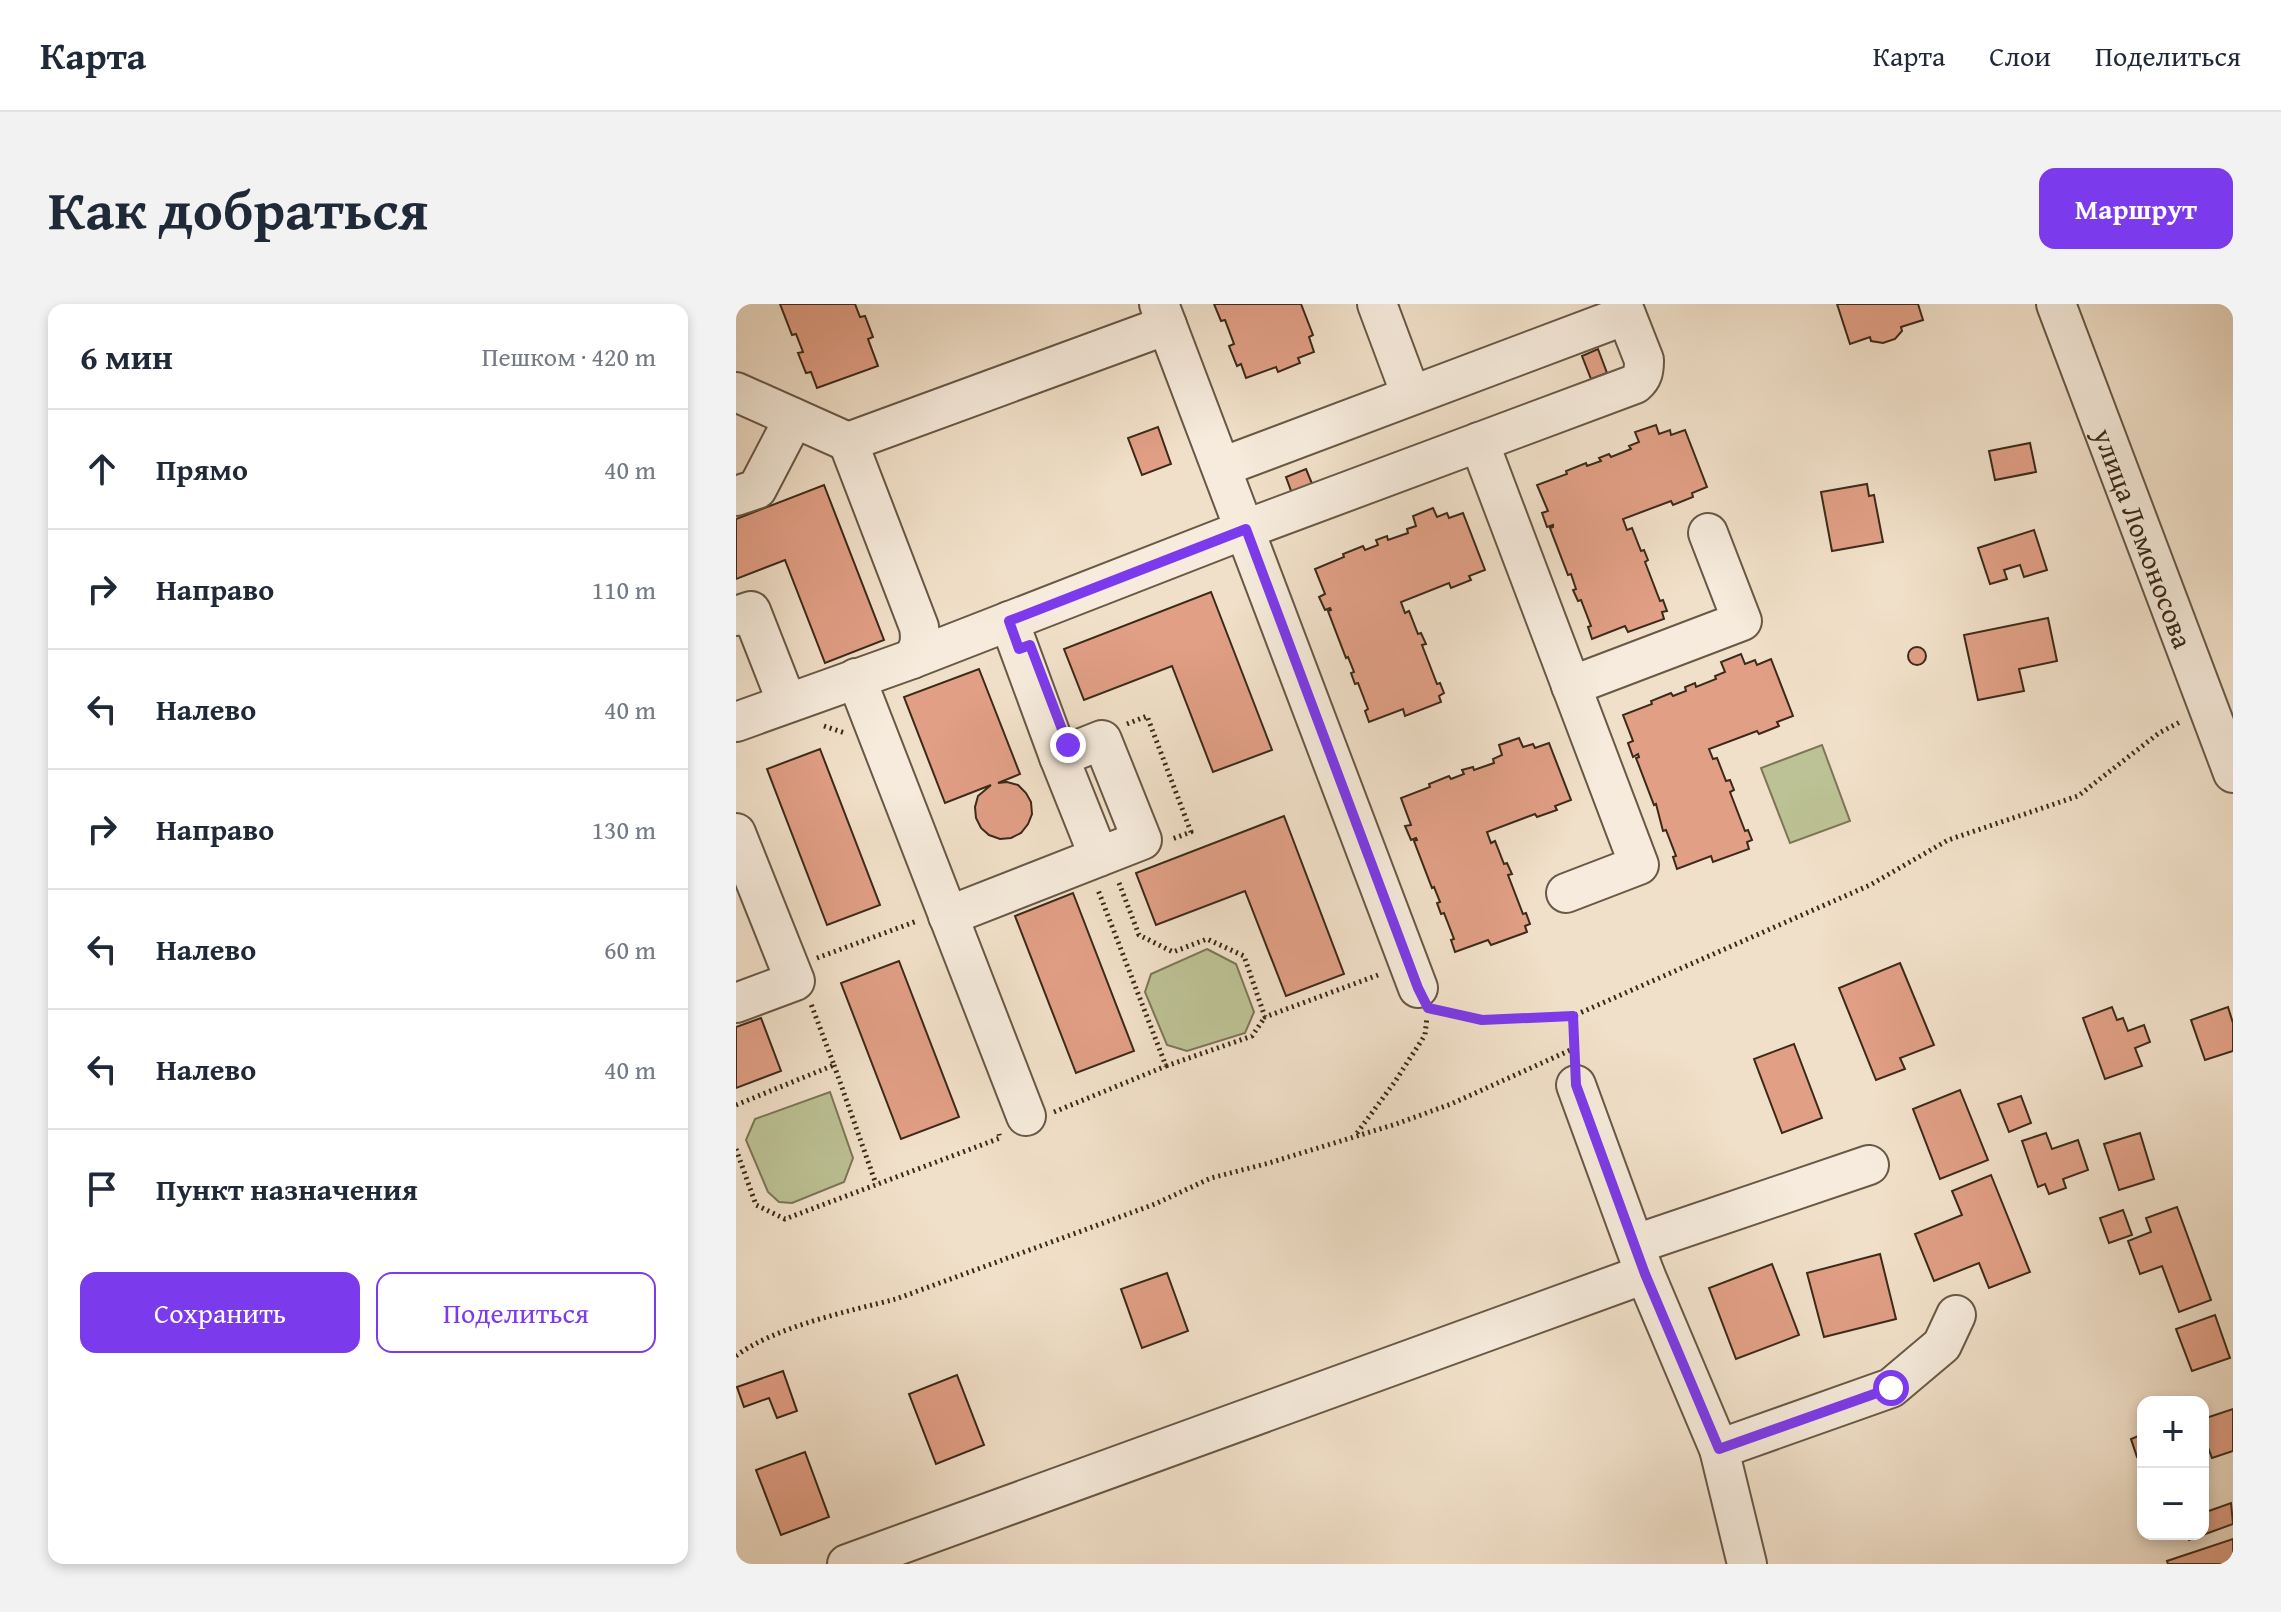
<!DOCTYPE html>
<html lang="ru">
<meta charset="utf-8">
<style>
:root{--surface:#fff;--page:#f2f2f3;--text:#1f2937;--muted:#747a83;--line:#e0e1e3;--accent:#7c3aed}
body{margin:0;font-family:"Gentium Book Plus",serif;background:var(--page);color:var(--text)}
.controls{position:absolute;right:24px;bottom:24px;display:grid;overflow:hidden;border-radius:16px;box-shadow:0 4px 12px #0003}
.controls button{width:72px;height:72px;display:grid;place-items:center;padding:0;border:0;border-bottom:2px solid var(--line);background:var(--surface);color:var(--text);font:40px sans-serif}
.stop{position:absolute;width:24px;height:24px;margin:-18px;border:6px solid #7c3aed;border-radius:50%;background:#fff}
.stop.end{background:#7c3aed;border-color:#fff;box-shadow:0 2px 8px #0008}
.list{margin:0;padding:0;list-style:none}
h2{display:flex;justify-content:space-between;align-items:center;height:104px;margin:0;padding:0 32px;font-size:34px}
h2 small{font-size:26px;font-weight:400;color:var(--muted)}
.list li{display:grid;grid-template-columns:52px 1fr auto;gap:24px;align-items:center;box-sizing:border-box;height:120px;padding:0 32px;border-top:2px solid var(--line)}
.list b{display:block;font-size:30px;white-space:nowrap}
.list em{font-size:26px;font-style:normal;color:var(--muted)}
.actions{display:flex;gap:16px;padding:24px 32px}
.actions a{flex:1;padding:18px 0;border:2px solid var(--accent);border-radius:16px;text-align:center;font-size:28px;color:var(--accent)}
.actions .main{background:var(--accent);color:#fff}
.icon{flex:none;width:44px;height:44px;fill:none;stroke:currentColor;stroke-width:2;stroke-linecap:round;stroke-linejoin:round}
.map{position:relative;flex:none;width:1497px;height:1260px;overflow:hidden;border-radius:16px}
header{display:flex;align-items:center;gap:48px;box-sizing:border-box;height:112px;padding:0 40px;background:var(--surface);border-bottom:2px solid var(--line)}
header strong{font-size:38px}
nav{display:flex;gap:44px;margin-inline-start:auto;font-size:28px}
.intro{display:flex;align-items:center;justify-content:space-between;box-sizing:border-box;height:192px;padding:0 48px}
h1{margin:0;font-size:56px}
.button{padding:20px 36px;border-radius:16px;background:var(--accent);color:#fff;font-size:28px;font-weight:700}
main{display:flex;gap:48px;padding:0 48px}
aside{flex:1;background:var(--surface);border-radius:16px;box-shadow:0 4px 12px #0003}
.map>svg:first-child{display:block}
.green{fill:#bcc295;stroke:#7c7657;stroke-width:2}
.building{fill:#e19f85;stroke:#3b2a19;stroke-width:2}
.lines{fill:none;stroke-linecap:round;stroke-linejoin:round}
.minor-casing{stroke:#685845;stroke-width:42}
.path{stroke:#3b2a19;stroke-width:5;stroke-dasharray:2 4;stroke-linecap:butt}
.minor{stroke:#f6ebdc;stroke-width:38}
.route{stroke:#7c3aed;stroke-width:10}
.labels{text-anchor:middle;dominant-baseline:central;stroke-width:8;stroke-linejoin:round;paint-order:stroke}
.street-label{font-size:28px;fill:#3b2a19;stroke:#f6ebdc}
</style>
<header>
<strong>Карта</strong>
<nav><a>Карта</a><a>Слои</a><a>Поделиться</a></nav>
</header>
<div class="intro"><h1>Как добраться</h1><a class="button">Маршрут</a></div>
<main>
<aside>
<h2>6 мин<small>Пешком · 420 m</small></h2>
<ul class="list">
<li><svg class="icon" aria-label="ahead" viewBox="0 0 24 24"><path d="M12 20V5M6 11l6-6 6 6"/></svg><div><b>Прямо</b></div><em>40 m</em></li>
<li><svg class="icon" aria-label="right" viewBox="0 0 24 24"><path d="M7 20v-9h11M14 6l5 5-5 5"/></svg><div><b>Направо</b></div><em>110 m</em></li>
<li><svg class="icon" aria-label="left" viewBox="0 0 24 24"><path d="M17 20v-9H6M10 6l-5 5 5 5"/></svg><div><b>Налево</b></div><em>40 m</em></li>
<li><svg class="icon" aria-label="right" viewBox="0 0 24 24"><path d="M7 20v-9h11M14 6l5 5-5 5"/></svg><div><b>Направо</b></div><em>130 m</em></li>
<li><svg class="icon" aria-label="left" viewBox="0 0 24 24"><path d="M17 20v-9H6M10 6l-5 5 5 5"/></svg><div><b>Налево</b></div><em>60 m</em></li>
<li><svg class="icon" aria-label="left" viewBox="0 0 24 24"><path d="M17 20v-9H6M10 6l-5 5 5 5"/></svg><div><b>Налево</b></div><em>40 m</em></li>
<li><svg class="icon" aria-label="arrive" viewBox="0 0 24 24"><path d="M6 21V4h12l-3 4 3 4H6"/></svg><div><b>Пункт назначения</b></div></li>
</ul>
<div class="actions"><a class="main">Сохранить</a><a>Поделиться</a></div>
</aside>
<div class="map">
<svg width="1497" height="1260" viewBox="0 0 1497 1260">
<rect width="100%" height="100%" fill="#f1e0c9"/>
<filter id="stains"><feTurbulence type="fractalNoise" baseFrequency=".0025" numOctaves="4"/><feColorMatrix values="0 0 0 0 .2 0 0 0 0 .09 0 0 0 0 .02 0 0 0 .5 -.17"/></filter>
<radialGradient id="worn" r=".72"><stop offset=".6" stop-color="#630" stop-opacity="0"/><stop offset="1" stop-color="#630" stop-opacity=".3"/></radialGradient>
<!-- green -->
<g class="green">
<polygon points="1086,441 1114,517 1054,539 1025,464"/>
<polygon points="471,645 500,660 518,708 509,729 451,747 431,741 409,688 415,670"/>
<polygon points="94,788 117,854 108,878 56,899 43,898 32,888 10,836 19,815"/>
</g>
<!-- building -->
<g class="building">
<polygon points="44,0 119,0 124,13 129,12 137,33 132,35 142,62 81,84 75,68 70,69 62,49 67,48 60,30 56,31"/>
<polygon points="478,0 565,0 577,31 573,33 578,48 562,54 564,59 542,68 540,63 510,74 505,60 501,62 493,42 498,40 489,16 485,17"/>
<polygon points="1101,0 1182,0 1187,16 1165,23 1166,27 1159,35 1147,39 1135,37 1134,33 1114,40"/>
<polygon points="862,45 871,69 855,75 846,52"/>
<polygon points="920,121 923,130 934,126 935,131 949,126 971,183 956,189 957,193 937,201 935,197 887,215 891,226 896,224 905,247 908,246 912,256 909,258 924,297 927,296 931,307 926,308 928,315 892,328 889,322 856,335 852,323 855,322 845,296 842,297 837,286 840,285 835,270 832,271 814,224 817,223 817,221 811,223 806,209 812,207 801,181 831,170 830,167 850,159 851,162 865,157 863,154 873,150 875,153 895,145 893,142 903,138 899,128"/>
<polygon points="422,123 435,160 406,171 392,134"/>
<polygon points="1294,139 1300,168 1259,176 1253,147"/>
<polygon points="570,165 579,187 558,195 550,173"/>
<polygon points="1131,180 1133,192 1138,191 1147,238 1096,247 1085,188"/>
<polygon points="88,181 148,336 89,359 49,256 0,275 0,215"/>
<polygon points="697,204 701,213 711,209 713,214 727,209 749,266 733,272 735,276 715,284 713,279 665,298 669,309 673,307 682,330 685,329 690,340 686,341 701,380 704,379 708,389 703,392 705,398 669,412 667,405 633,418 629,407 632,405 622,379 619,380 615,369 618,368 612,353 610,354 592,307 595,306 594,304 589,306 583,293 589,290 579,265 608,253 607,250 627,242 629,246 642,241 640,236 651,232 652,236 672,229 671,225 680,222 677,212"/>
<polygon points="1298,226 1311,266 1288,273 1284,261 1268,266 1271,275 1254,280 1242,244"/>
<polygon points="475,288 536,446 477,468 436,362 348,396 328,345"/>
<polygon points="1312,314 1321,357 1283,365 1288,387 1242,396 1228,331"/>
<circle cx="1181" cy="352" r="9"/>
<polygon points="1005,350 1009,360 1019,356 1021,361 1035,355 1057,412 1041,418 1043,422 1023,430 1021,427 973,445 977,455 981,454 990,477 994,476 998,486 994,488 1009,527 1012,526 1016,536 1011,538 1013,545 977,558 975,552 941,565 937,553 940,552 930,526 927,527 920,500 918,501 900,454 903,453 902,450 897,453 892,439 897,437 887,411 916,400 915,397 935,389 937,392 950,387 949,383 959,379 960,383 980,375 979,372 989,368 985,358"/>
<polygon points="243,365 284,470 262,479 271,478 282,481 290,489 295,498 296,510 292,520 285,529 275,534 264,535 253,531 245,524 240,514 239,503 242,492 255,481 209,499 168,393"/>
<polygon points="783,434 787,443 797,440 799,444 813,439 835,496 819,502 821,506 801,513 799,510 751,528 755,539 759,537 768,560 771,559 776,570 772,571 787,610 790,609 794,620 789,622 791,628 755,641 752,636 719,648 715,636 718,635 708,609 705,610 701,599 704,598 698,583 696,584 678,537 681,536 680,534 675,536 669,522 675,521 665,494 694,483 693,480 713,472 715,475 728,470 726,466 737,463 738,466 758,459 757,455 766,451 763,441"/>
<polygon points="84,445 144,601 91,621 31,465"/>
<polygon points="548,512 608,670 550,692 509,587 420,621 400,569"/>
<polygon points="337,589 398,747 340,769 279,612"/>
<polygon points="163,657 223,813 165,835 105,679"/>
<polygon points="1164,659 1198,741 1164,754 1169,765 1140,776 1103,684"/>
<polygon points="1376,703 1381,716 1387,714 1392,727 1408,721 1414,738 1399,744 1406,762 1369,775 1347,714"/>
<polygon points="1492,703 1497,719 1497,747 1469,756 1455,716"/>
<polygon points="25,714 45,767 0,784 0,723"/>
<polygon points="1058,740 1086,814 1046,829 1018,755"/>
<polygon points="1224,786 1252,856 1204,875 1177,805"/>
<polygon points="1285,792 1295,819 1273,828 1262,800"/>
<polygon points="1310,829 1316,845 1342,836 1352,866 1327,875 1330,884 1313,890 1309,880 1302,883 1286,837"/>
<polygon points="1404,829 1418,875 1383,886 1368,840"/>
<polygon points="1255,871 1294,968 1253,984 1243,959 1198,977 1179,930 1226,911 1216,887"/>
<polygon points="1441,903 1475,996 1443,1008 1426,962 1404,970 1392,937 1415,928 1410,914"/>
<polygon points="1387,906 1396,931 1373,939 1364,914"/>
<polygon points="1144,950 1160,1015 1088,1033 1071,969"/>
<polygon points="1036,960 1063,1031 1000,1055 973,984"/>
<polygon points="431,969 452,1027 406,1044 385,985"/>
<polygon points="1479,1011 1494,1054 1456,1067 1440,1025"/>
<polygon points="47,1067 61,1107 41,1114 33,1094 8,1103 1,1083"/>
<polygon points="221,1071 248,1141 200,1160 173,1090"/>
<polygon points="1497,1105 1497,1147 1476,1154 1467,1130 1467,1115"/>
<polygon points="1407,1130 1407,1151 1401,1153 1395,1135"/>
<polygon points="69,1148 93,1213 45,1231 20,1166"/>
<polygon points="1495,1199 1497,1220 1453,1236 1451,1230 1467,1230 1467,1209"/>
<polygon points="1497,1235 1497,1260 1432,1260 1431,1257"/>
</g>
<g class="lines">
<!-- minor casing -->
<g class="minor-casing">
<g id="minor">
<polyline points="423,0 682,684"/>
<polyline points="641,0 675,91"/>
<path id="s1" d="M1320,0L1497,469"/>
<polyline points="0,88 112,138 431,21"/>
<path d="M112,138L183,323C185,336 184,344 176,355"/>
<polyline points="743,138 903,561 830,589"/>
<polyline points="486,163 890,11"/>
<polyline points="0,192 21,185 58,114"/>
<polyline points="0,312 15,307 51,399"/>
<polyline points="273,317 323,453"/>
<polyline points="120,374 290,812"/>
<polyline points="835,382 1006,317 972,229"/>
<path d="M0,418L176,355L510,225L899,80C907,73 908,67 908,56L886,0"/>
<polyline points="0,529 59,677 0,699"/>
<polyline points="212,612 406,536 366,436 323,453 363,553"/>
<polyline points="840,781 909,970 983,1145 1011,1260"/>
<polyline points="900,940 1133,861"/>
<polyline points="983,1145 1155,1084 1206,1041 1220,1011"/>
<polyline points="111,1260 909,970"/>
</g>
</g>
<!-- path -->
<g class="path">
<polyline points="391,420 411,412 455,528 436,535"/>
<polyline points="88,422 109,429"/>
<polyline points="383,579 403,631 437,648 471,635 508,652 529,713 642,671"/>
<polyline points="81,654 181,617"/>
<polyline points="704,707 746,716 837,712"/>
<polyline points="839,745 837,712 1134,581 1212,536 1342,492 1423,429 1446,417"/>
<polyline points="98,761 140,880"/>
<polyline points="430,762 516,732 529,713"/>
<polyline points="0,801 98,761 75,700"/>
<polyline points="318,808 430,762 362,586"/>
<polyline points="621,829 658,779 689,731 691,713"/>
<polyline points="0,845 20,901 49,915 264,834 263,830"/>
<path d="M0,1052C38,1023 113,1007 160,995L419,900L475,874L533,859L660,820L715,800L839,744"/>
</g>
<!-- minor -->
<use href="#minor" class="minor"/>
</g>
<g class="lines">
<!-- route -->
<polyline class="route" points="332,441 294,341 283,345 273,317 510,225 682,684 692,704 746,716 837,712 840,781 909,970 983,1145 1155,1084"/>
</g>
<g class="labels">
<!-- street labels -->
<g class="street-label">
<text stroke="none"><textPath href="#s1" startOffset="250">улица Ломоносова</textPath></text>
</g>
</g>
<rect width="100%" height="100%" filter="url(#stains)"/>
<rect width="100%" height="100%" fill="url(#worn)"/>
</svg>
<div class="controls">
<button>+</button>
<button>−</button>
</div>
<div class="stop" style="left:1155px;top:1084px"></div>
<div class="stop end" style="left:332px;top:441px"></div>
</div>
</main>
